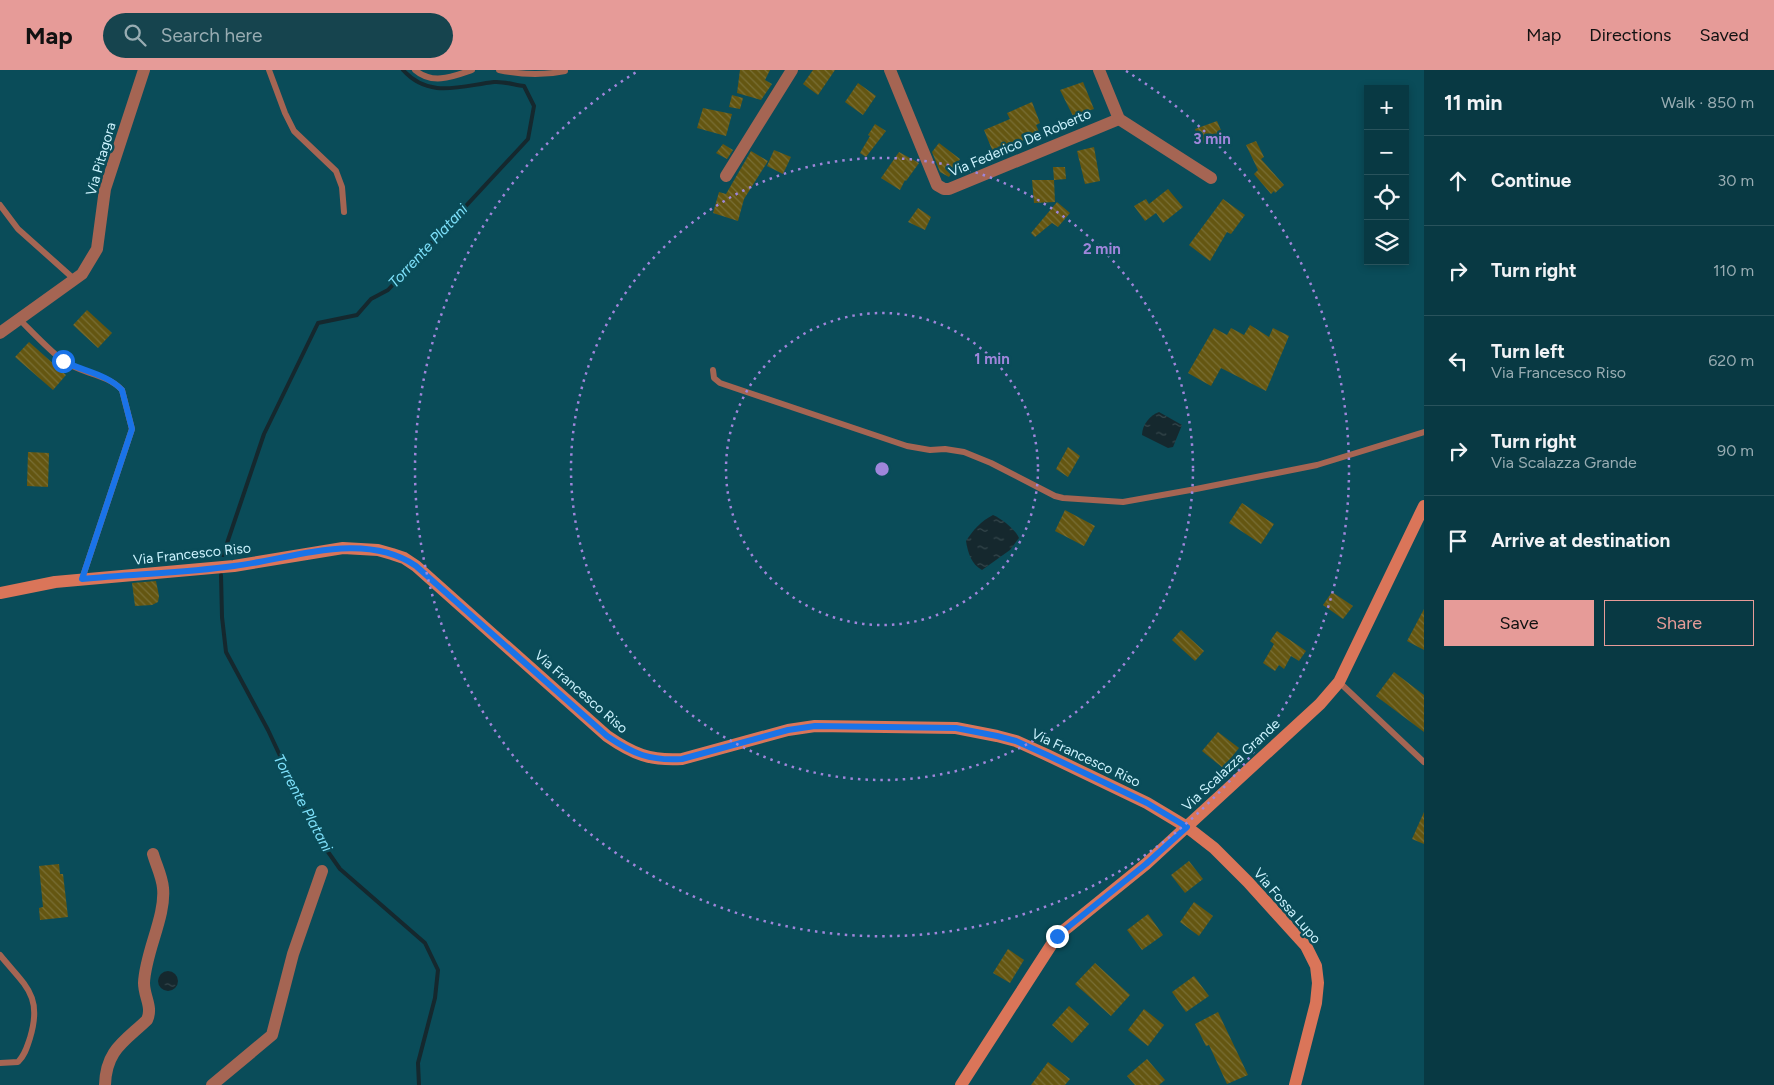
<!DOCTYPE html>
<meta charset="utf-8">
<style>
:root{--surface:#083943;--page:#16444e;--text:#f1f3f6;--muted:#98acb2;--line:#29535c;--accent:#e69b98}
body{margin:0;font-family:Figtree,sans-serif;background:var(--page);color:var(--text)}
.controls{position:absolute;right:15px;top:15px;display:grid;overflow:hidden;border-radius:0px;box-shadow:0 2px 8px #0003}
.controls button{width:45px;height:45px;display:grid;place-items:center;padding:0;border:0;border-bottom:1px solid var(--line);background:var(--surface);color:var(--text);font:25px sans-serif}
.stop{position:absolute;width:15px;height:15px;margin:-11px;border:4px solid #1a73e8;border-radius:50%;background:#fff}
.stop.end{background:#1a73e8;border-color:#fff;box-shadow:0 1px 5px #0008}
.list{margin:0;padding:0;list-style:none}
h2{display:flex;justify-content:space-between;align-items:center;height:65px;margin:0;padding:0 20px;font-size:21px}
h2 small{font-size:16px;font-weight:400;color:var(--muted)}
.list li{display:grid;grid-template-columns:32px 1fr auto;gap:15px;align-items:center;box-sizing:border-box;height:90px;padding:0 20px;border-top:1px solid var(--line)}
.list b{display:block;font-size:19px;white-space:nowrap}
.list p{margin:0;font-size:16px;white-space:nowrap;color:var(--muted)}
.list em{font-size:16px;font-style:normal;color:var(--muted)}
.actions{display:flex;gap:10px;padding:15px 20px}
.actions a{flex:1;padding:11px 0;border:1px solid var(--accent);border-radius:0px;text-align:center;font-size:18px;color:var(--accent)}
.actions .main{background:var(--accent);color:#111}
.icon{flex:none;width:28px;height:28px;fill:none;stroke:currentColor;stroke-width:2;stroke-linecap:round;stroke-linejoin:round}
.map{position:relative;flex:none;width:1424px;height:1015px;overflow:hidden}
header{display:flex;align-items:center;gap:30px;box-sizing:border-box;height:70px;padding:0 25px;background:var(--accent);color:#111}
header strong{font-size:24px}
nav{display:flex;gap:28px;margin-inline-start:auto;font-size:18px}
.search{width:350px;height:45px;background:var(--page);display:flex;align-items:center;gap:12px;box-sizing:border-box;padding:0 18px;border-radius:28px;color:var(--muted);font-size:19px}
main{display:flex}
aside{flex:1;background:var(--surface)}
.map>svg:first-child{display:block}
.water{fill:url(#water-ripples)}
.lines{fill:none;stroke-linecap:round;stroke-linejoin:round}
.stream{stroke:#15282e;stroke-width:4}
.building{fill:url(#building-back-hatch)}
.lane{stroke:#a56553;stroke-width:6}
.street{stroke:#a56553;stroke-width:12}
.secondary{stroke:#da7559;stroke-width:12}
.route{stroke:#1a73e8;stroke-width:6}
.ring{fill:none;stroke:#9f86db;stroke-width:2.5;stroke-dasharray:2.5 5}
.labels{text-anchor:middle;dominant-baseline:central;stroke-width:5;stroke-linejoin:round;paint-order:stroke}
.street-label{font-size:14px;fill:#ccf3fe;stroke:#0a4c59}
.water-label{font-size:15px;font-style:italic;fill:#7de0fa;stroke:#0a4c59}
.centre{fill:#9f86db;stroke:#0a4c59;stroke-width:2.5}
.ring-label{font-size:15px;text-anchor:middle;font-weight:bold;fill:#9f86db;stroke:#0a4c59;stroke-width:5;stroke-linejoin:round;paint-order:stroke}
</style>
<header>
<strong>Map</strong>
<div class="search"><svg class="icon" aria-label="search" viewBox="0 0 24 24"><circle cx="10" cy="10" r="6"/><path d="M15 15l6 6"/></svg>Search here</div>
<nav><a>Map</a><a>Directions</a><a>Saved</a></nav>
</header>
<main>
<div class="map">
<svg width="1424" height="1015" viewBox="0 0 1424 1015">
<defs>
<pattern id="water-ripples" width="26" height="14" patternUnits="userSpaceOnUse" patternTransform="scale(1.25)"><rect width="26" height="14" fill="#15282e"/><path d="M2 4q2-2 4 0t4 0M15 11q2-2 4 0t4 0" fill="none" stroke="#36484d"/></pattern>
<pattern id="building-back-hatch" width="6" height="6" patternUnits="userSpaceOnUse" patternTransform="scale(1.25)"><rect width="6" height="6" fill="#645611"/><path d="M-1 5l2 2M0 0l6 6M5-1l2 2" fill="none" stroke="#796f35"/></pattern>
</defs>
<rect width="100%" height="100%" fill="#0a4c59"/>
<!-- water -->
<g class="water">
<path d="M1159,342L1182,355L1173,377L1168,378L1142,365C1142,355 1150,345 1159,342Z"/>
<path d="M993,445C1002,449 1015,459 1019,468L1010,480L982,500C971,494 968,483 966,471C973,460 981,451 993,445Z"/>
<circle cx="168" cy="911" r="10"/>
</g>
<g class="lines">
<!-- stream -->
<g class="stream">
<path d="M223,485L264,364L318,253L357,245L371,229L388,220L528,69L534,36L524,16C515,15 503,11 494,12C460,16 429,29 403,0"/>
<polyline points="221,505 222,547 226,582 268,660 319,769 340,799 425,873 438,900 435,928 418,993 419,1015"/>
</g>
</g>
<!-- building -->
<g class="building">
<polygon points="740,0 770,0 765,10 772,14 761,30 737,23"/>
<polygon points="813,0 835,0 818,25 803,14"/>
<polygon points="1083,12 1094,39 1073,46 1060,20"/>
<polygon points="858,13 876,26 863,45 845,32"/>
<polygon points="732,25 743,28 740,39 729,37"/>
<polygon points="1032,32 1040,53 1036,55 1040,64 1006,77 1008,82 995,87 984,60 1010,49 1007,43"/>
<polygon points="703,38 732,44 726,66 697,58"/>
<polygon points="1217,51 1223,65 1200,74 1195,59"/>
<polygon points="875,54 886,61 866,87 860,83 870,66 868,65"/>
<polygon points="1256,71 1264,87 1261,89 1284,115 1275,123 1274,121 1271,124 1254,104 1258,100 1246,75"/>
<polygon points="939,73 960,89 949,107 940,102 932,82"/>
<polygon points="723,74 733,80 727,89 716,83"/>
<polygon points="1094,77 1100,111 1085,114 1077,81"/>
<polygon points="774,80 791,87 783,104 767,96"/>
<polygon points="751,81 768,91 744,129 738,151 713,143 719,122 726,124"/>
<polygon points="899,82 919,93 906,111 905,110 900,120 881,108"/>
<polygon points="1053,97 1065,97 1066,109 1054,110"/>
<polygon points="1032,110 1054,110 1055,132 1034,133"/>
<polygon points="1168,119 1183,137 1163,153 1156,143 1145,151 1134,136 1146,129 1149,134"/>
<polygon points="1223,129 1245,145 1231,164 1227,162 1210,191 1189,175"/>
<polygon points="1057,132 1070,143 1058,157 1052,153 1035,167 1031,163"/>
<polygon points="918,138 931,147 925,160 908,152"/>
<polygon points="87,240 112,263 98,278 73,255"/>
<polygon points="1250,255 1269,267 1273,258 1289,266 1266,321 1221,298 1211,316 1188,303 1214,258 1227,265 1231,258 1244,265"/>
<polygon points="29,272 66,305 53,320 15,287"/>
<polygon points="1068,377 1080,386 1068,407 1056,399"/>
<polygon points="28,382 49,383 48,417 27,416"/>
<polygon points="1242,433 1274,454 1261,474 1229,453"/>
<polygon points="1065,440 1095,456 1084,476 1055,461"/>
<polygon points="156,511 159,526 158,532 152,535 135,536 132,513"/>
<polygon points="1332,522 1353,536 1343,549 1323,535"/>
<polygon points="1424,539 1424,580 1407,571"/>
<polygon points="1181,560 1204,581 1195,591 1172,570"/>
<polygon points="1277,561 1306,581 1299,591 1291,586 1284,599 1279,595 1275,601 1263,593 1274,574 1270,571"/>
<polygon points="1394,602 1424,625 1424,662 1376,626"/>
<polygon points="1218,662 1239,678 1223,698 1202,681"/>
<polygon points="1424,742 1424,774 1412,769"/>
<polygon points="1189,791 1203,809 1185,823 1171,805"/>
<polygon points="59,794 60,804 63,804 68,847 40,850 39,838 43,837 39,796"/>
<polygon points="1194,832 1213,846 1199,866 1180,852"/>
<polygon points="1148,844 1163,865 1142,880 1127,860"/>
<polygon points="1008,879 1024,890 1010,913 993,903"/>
<polygon points="1095,893 1130,925 1111,946 1075,914"/>
<polygon points="1194,906 1209,926 1186,942 1172,922"/>
<polygon points="1069,936 1089,954 1072,973 1052,955"/>
<polygon points="1144,939 1164,955 1148,976 1128,960"/>
<polygon points="1218,942 1248,1005 1227,1014 1209,975 1206,976 1195,954"/>
<polygon points="1147,989 1165,1010 1159,1015 1135,1015 1127,1006"/>
<polygon points="1048,992 1070,1009 1065,1015 1031,1015"/>
</g>
<g class="lines">
<!-- lane -->
<g class="lane">
<polyline points="269,0 285,43 294,61 336,101 342,117 344,142"/>
<path d="M415,0C432,15 452,7 472,0"/>
<path d="M499,0C522,5 542,6 565,1"/>
<polyline points="0,135 18,159 74,209"/>
<path d="M19,249C33,263 47,278 62,290C80,304 106,303 122,320L132,359L82,509"/>
<polyline points="713,300 714,308 720,313 907,376 930,380 945,379 964,382 991,393 1055,426 1063,428 1123,432 1196,419 1317,395 1424,362"/>
<polyline points="1339,612 1424,692"/>
<path d="M0,885C25,916 43,925 30,968C27,977 25,985 18,992L0,993"/>
</g>
<!-- street -->
<g class="street">
<polyline points="890,0 937,115 944,119 949,119 1119,49"/>
<polyline points="1099,0 1119,49 1211,108"/>
<polyline points="726,106 792,0"/>
<polyline points="0,263 82,204 97,179 105,119 144,0"/>
<path d="M105,1015C106,980 124,972 147,950C153,937 144,927 144,913C145,883 166,846 163,818C162,806 156,795 153,784"/>
<polyline points="212,1015 272,965 293,884 322,801"/>
</g>
<!-- secondary -->
<g class="secondary">
<path d="M0,523L55,512L234,496L343,478L378,480L392,484L404,488L416,496L607,666C633,684 650,691 682,689L788,660L815,656L956,658L997,666L1016,671L1047,685L1147,733L1187,757L1214,778L1248,812L1306,876L1316,896L1318,913L1316,933L1295,1015"/>
<polyline points="961,1015 1057,866 1146,794 1320,634 1339,612 1424,436"/>
</g>
</g>
<g class="lines">
<!-- route -->
<path class="route" d="M63,291C82,301 107,304 122,320L132,359L82,509C132,504 184,503 234,496C292,489 363,460 416,496L607,666C633,684 650,691 682,689L788,660L815,656L956,658L997,666L1016,671L1047,685L1147,733L1187,757L1146,794L1057,866"/>
</g>
<!-- distance rings -->
<g class="ring">
<circle cx="882" cy="399" r="156"/>
<circle cx="882" cy="399" r="311"/>
<path d="M1126 1A467 467 0 1 1 638 1"/>
</g>
<g class="labels">
<!-- street labels -->
<g class="street-label">
<text transform="translate(1020 73) rotate(-23)">Via Federico De Roberto</text>
<text transform="translate(101 89) rotate(-74)">Via Pitagora</text>
<text transform="translate(192 484) rotate(-6)">Via Francesco Riso</text>
<text transform="translate(581 622) rotate(41)">Via Francesco Riso</text>
<text transform="translate(1086 688) rotate(25)">Via Francesco Riso</text>
<text transform="translate(1231 695) rotate(-43)">Via Scalazza Grande</text>
<text transform="translate(1287 836) rotate(49)">Via Fossa Lupo</text>
</g>
<!-- water labels -->
<g class="water-label">
<text transform="translate(428 176) rotate(-47)">Torrente Platani</text>
<text transform="translate(303 733) rotate(62)">Torrente Platani</text>
</g>
</g>
<circle cx="882" cy="399" r="8" class="centre"/>
<g class="ring-label">
<text x="1212" y="74">3 min</text>
<text x="1102" y="184">2 min</text>
<text x="992" y="294">1 min</text>
</g>
</svg>
<div class="controls">
<button>+</button>
<button>−</button>
<button><svg class="icon" aria-label="locate" viewBox="0 0 24 24"><circle cx="12" cy="12" r="6"/><path d="M12 2v4M12 18v4M2 12h4M18 12h4"/></svg></button>
<button><svg class="icon" aria-label="layers" viewBox="0 0 24 24"><path d="M12 4l9 5-9 5-9-5zM3 14l9 5 9-5"/></svg></button>
</div>
<div class="stop" style="left:63px;top:291px"></div>
<div class="stop end" style="left:1057px;top:866px"></div>
</div>
<aside>
<h2>11 min<small>Walk · 850 m</small></h2>
<ul class="list">
<li><svg class="icon" aria-label="ahead" viewBox="0 0 24 24"><path d="M12 20V5M6 11l6-6 6 6"/></svg><div><b>Continue</b></div><em>30 m</em></li>
<li><svg class="icon" aria-label="right" viewBox="0 0 24 24"><path d="M7 20v-9h11M14 6l5 5-5 5"/></svg><div><b>Turn right</b></div><em>110 m</em></li>
<li><svg class="icon" aria-label="left" viewBox="0 0 24 24"><path d="M17 20v-9H6M10 6l-5 5 5 5"/></svg><div><b>Turn left</b><p>Via Francesco Riso</p></div><em>620 m</em></li>
<li><svg class="icon" aria-label="right" viewBox="0 0 24 24"><path d="M7 20v-9h11M14 6l5 5-5 5"/></svg><div><b>Turn right</b><p>Via Scalazza Grande</p></div><em>90 m</em></li>
<li><svg class="icon" aria-label="arrive" viewBox="0 0 24 24"><path d="M6 21V4h12l-3 4 3 4H6"/></svg><div><b>Arrive at destination</b></div></li>
</ul>
<div class="actions"><a class="main">Save</a><a>Share</a></div>
</aside>
</main>
